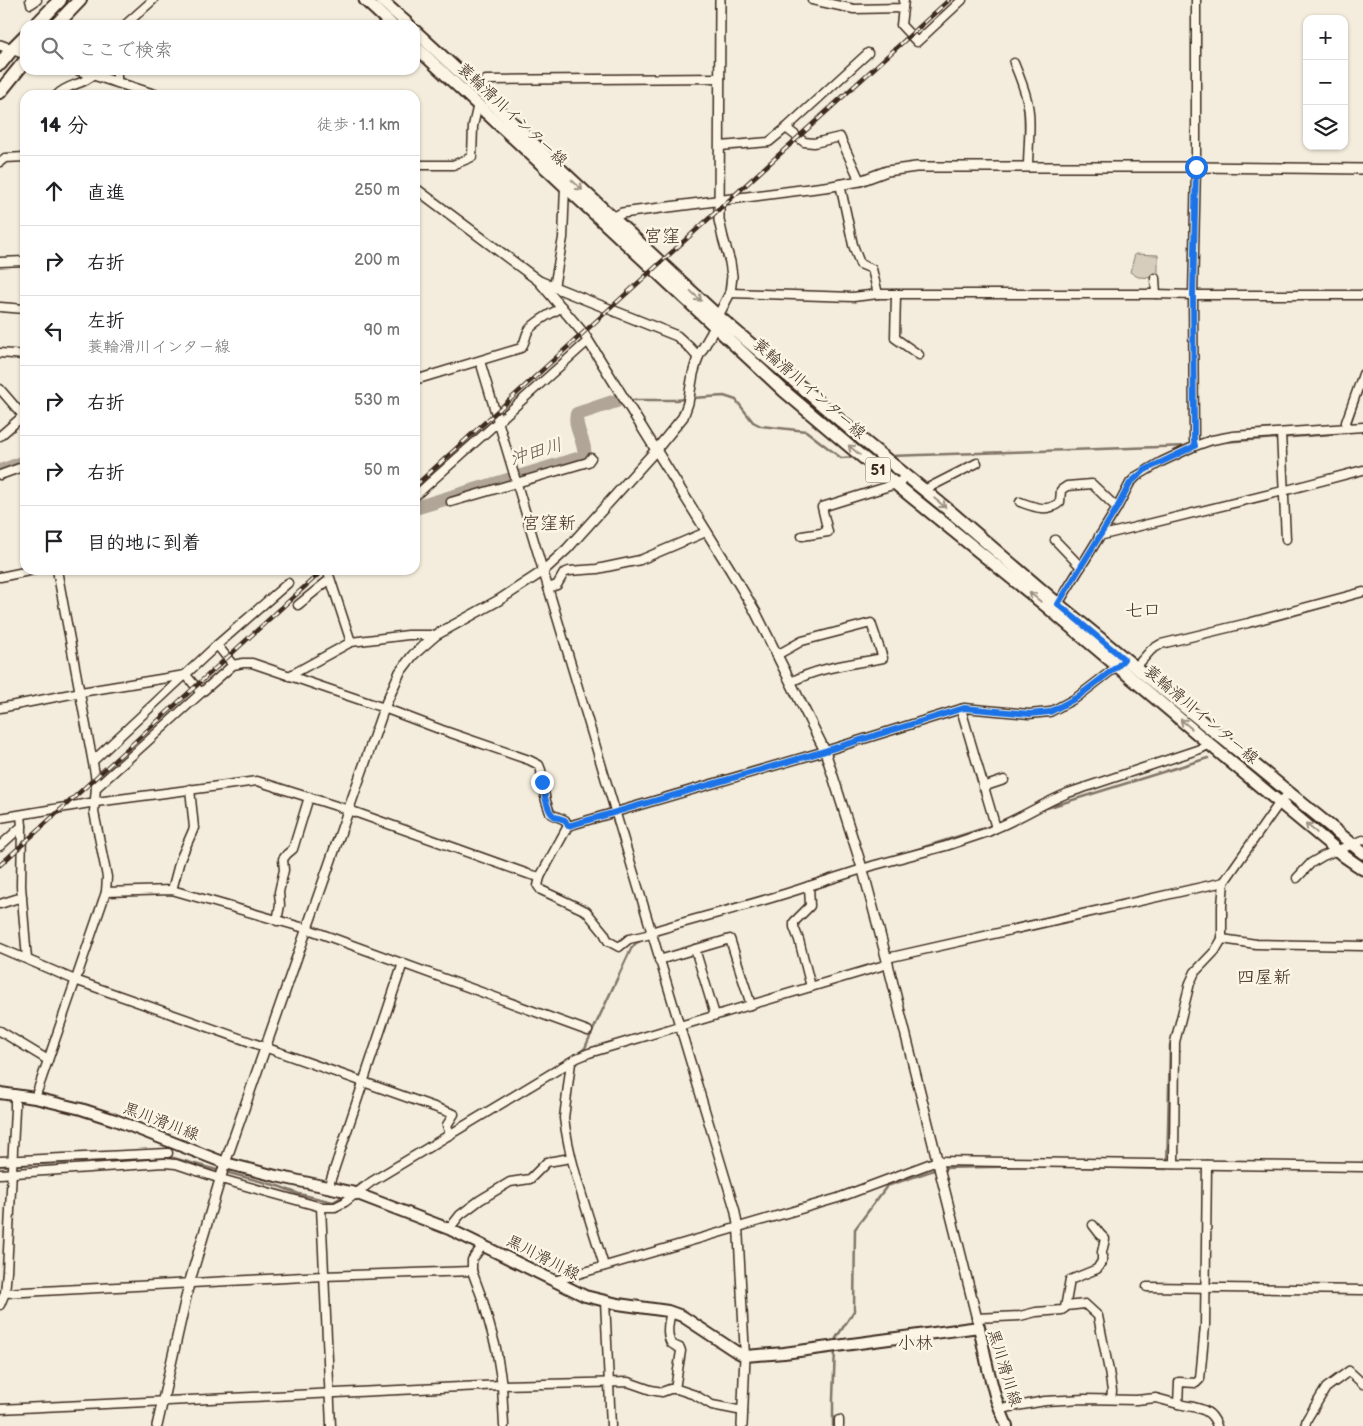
<!DOCTYPE html>
<html lang="ja">
<meta charset="utf-8">
<style>
:root{--surface:#fff;--page:#f6f6f6;--text:#202124;--muted:#757577;--line:#e0e0e0}
body{margin:0;font-family:"Balsamiq Sans","Klee One",sans-serif;background:var(--page);color:var(--text)}
.controls{position:absolute;right:15px;top:15px;display:grid;overflow:hidden;border-radius:10px;box-shadow:0 1px 4px #0004}
.controls button{width:45px;height:45px;display:grid;place-items:center;padding:0;border:0;border-bottom:1px solid var(--line);background:var(--surface);color:var(--text);font:25px sans-serif}
.stop{position:absolute;width:15px;height:15px;margin:-11px;border:4px solid #1a73e8;border-radius:50%;background:#fff}
.stop.end{background:#1a73e8;border-color:#fff;box-shadow:0 1px 5px #0008}
.list{margin:0;padding:0;list-style:none}
h2{display:flex;justify-content:space-between;align-items:center;height:65px;margin:0;padding:0 20px;font-size:21px}
h2 small{font-size:16px;font-weight:400;color:var(--muted)}
.list li{display:grid;grid-template-columns:32px 1fr auto;gap:15px;align-items:center;box-sizing:border-box;height:70px;padding:0 20px;border-top:1px solid var(--line)}
.list b{display:block;font-size:19px;white-space:nowrap}
.list p{margin:0;font-size:16px;white-space:nowrap;color:var(--muted)}
.list em{font-size:16px;font-style:normal;color:var(--muted)}
.icon{flex:none;width:28px;height:28px;fill:none;stroke:currentColor;stroke-width:2;stroke-linecap:round;stroke-linejoin:round}
.map{position:relative;flex:none;width:1363px;height:1426px;overflow:hidden}
.search{position:absolute;background:var(--surface);box-shadow:0 1px 4px #0004;left:20px;top:20px;width:400px;height:55px;display:flex;align-items:center;gap:12px;box-sizing:border-box;padding:0 18px;border-radius:15px;color:var(--muted);font-size:19px}
.panel{position:absolute;background:var(--surface);box-shadow:0 1px 4px #0004;left:20px;top:90px;width:400px;height:485px;border-radius:15px}
.map>svg:first-child{display:block}
.green{fill:#d6cdbd;stroke:#887c6e}
.lines{fill:none;stroke-linecap:round;stroke-linejoin:round}
.stream{stroke:#817466;stroke-width:2.5}
.river{stroke:#b0a596;stroke-width:14}
.minor-casing{stroke:#3b2a1e;stroke-width:11}
.tertiary-casing{stroke:#3b2a1e;stroke-width:12}
.secondary-casing{stroke:#3b2a1e;stroke-width:14}
.primary-casing{stroke:#3b2a1e;stroke-width:15}
.trunk-casing{stroke:#3b2a1e;stroke-width:16}
.minor{stroke:#fcf5e5;stroke-width:8}
.tertiary{stroke:#fcf5e5;stroke-width:9}
.secondary{stroke:#fcf5e5;stroke-width:10}
.primary{stroke:#fcf5e5;stroke-width:11}
.trunk{stroke:#fcf5e5;stroke-width:12}
.rail-casing{stroke:#3b2a1e;stroke-width:4.5}
.rail{stroke:#fcf5e5;stroke-width:2.5;stroke-dasharray:8;stroke-linecap:butt}
.oneway{stroke:#9c9082}
.route{stroke:#1a73e8;stroke-width:6}
.labels{text-anchor:middle;dominant-baseline:central;stroke-width:5;stroke-linejoin:round;paint-order:stroke}
.shield{fill:#fcf5e5;stroke:#75675a;stroke-width:1}
.shield-label{font-size:15px;font-weight:bold;fill:#3b2a1e}
.street-label{font-size:16px;fill:#3b2a1e;stroke:#fcf5e5}
.neighbourhood-label{font-size:18px;fill:#3b2a1e;stroke:#fcf5e5}
.water-label{font-size:18px;font-style:italic;fill:#645548;stroke:#fcf5e5}
</style>
<div class="map">
<svg width="1363" height="1426" viewBox="0 0 1363 1426">
<rect width="100%" height="100%" fill="#f4eddd"/>
<filter id="ink" filterUnits="userSpaceOnUse"><feTurbulence type="fractalNoise" baseFrequency=".02" numOctaves="2"/><feDisplacementMap in="SourceGraphic" scale="10" xChannelSelector="R" yChannelSelector="G"/><feConvolveMatrix kernelMatrix="1 2 1 2 8 2 1 2 1" color-interpolation-filters="sRGB"/></filter>
<g filter="url(#ink)">
<!-- green -->
<polygon class="green" points="1135,254 1158,255 1158,278 1138,277 1130,272"/>
<g class="lines">
<!-- stream -->
<g class="stream">
<polyline points="692,398 724,396 736,400 753,422 761,426 806,431 841,458 857,457"/>
<polyline points="629,400 676,400 686,399"/>
<polyline points="1222,442 1347,433 1363,386"/>
<polyline points="890,456 1189,446"/>
<polyline points="1037,811 1208,758"/>
<polyline points="902,854 994,825"/>
<polyline points="579,1053 585,1048 588,1041 631,949 636,943 645,939"/>
<polyline points="472,1117 534,1080"/>
<polyline points="0,1166 170,1157 220,1171"/>
<polyline points="942,1168 1034,1166 1167,1169 1170,1045"/>
<polyline points="225,1172 278,1186 299,1194 333,1202 340,1198 346,1194"/>
<polyline points="352,1189 446,1133"/>
<polyline points="835,1344 836,1338 854,1311 855,1229 887,1186 937,1169"/>
<polyline points="833,1426 833,1398 835,1349"/>
</g>
<!-- river -->
<g class="river">
<polyline points="0,471 25,462"/>
<path d="M415,508L584,457C587,443 573,428 577,414L619,400"/>
</g>
<!-- minor casing -->
<g class="minor-casing">
<g id="minor">
<polyline points="30,0 31,4 37,0"/>
<polyline points="812,0 854,9 903,8 904,0"/>
<polyline points="903,8 901,25 917,42 962,0"/>
<polyline points="125,25 153,0"/>
<path d="M1014,63C1019,75 1024,87 1027,100C1032,121 1028,145 1028,167"/>
<polyline points="117,82 117,70"/>
<polyline points="483,94 486,80 720,78"/>
<path d="M57,95C67,84 83,85 93,75"/>
<polyline points="786,128 868,53"/>
<polyline points="720,146 769,142 786,128 804,142 814,143 840,137 860,181"/>
<polyline points="0,162 5,158 25,157"/>
<polyline points="415,165 453,165 472,157 473,126 478,104"/>
<polyline points="840,184 853,245 860,264 872,269 878,294"/>
<polyline points="0,262 25,261"/>
<polyline points="1155,278 1156,294"/>
<polyline points="554,287 563,238 565,186"/>
<polyline points="730,293 853,297 878,294 1156,294 1193,295 1363,295"/>
<polyline points="896,294 895,338 919,355"/>
<polyline points="0,307 25,309"/>
<polyline points="0,353 25,355"/>
<polyline points="480,361 735,1210 738,1227 745,1356"/>
<path d="M415,380L521,348C526,342 525,335 529,330C535,321 553,313 562,307"/>
<polyline points="0,389 25,418"/>
<polyline points="1346,428 1346,422 1363,374"/>
<polyline points="1281,433 1286,539"/>
<polyline points="0,436 23,416"/>
<polyline points="1195,446 1194,441 1193,295 1196,167 1196,0"/>
<polyline points="0,475 25,466"/>
<polyline points="924,490 977,463"/>
<polyline points="415,496 588,341"/>
<polyline points="451,502 588,462 591,458"/>
<path d="M1020,502C1034,507 1048,513 1060,502L1061,490L1067,486L1092,484L1117,508"/>
<polyline points="802,536 828,532 822,507 896,484 907,476"/>
<polyline points="1099,536 1283,491 1363,470"/>
<polyline points="1055,540 1081,567"/>
<polyline points="329,575 351,642"/>
<polyline points="0,577 34,570"/>
<polyline points="548,588 557,585 564,573 569,571 597,569 640,560 706,532"/>
<polyline points="1058,604 1117,508 1130,483 1137,476 1161,462 1195,446 1212,440 1233,436 1363,427"/>
<polyline points="298,605 330,579"/>
<polyline points="217,645 233,665"/>
<path d="M777,655L802,641L871,623L883,658C852,664 819,667 791,682"/>
<polyline points="1135,668 1151,650 1161,644 1248,623 1363,592"/>
<polyline points="186,675 201,693 233,665 243,663 252,663 384,708 442,730 529,760 539,765 541,770 542,782 546,801 550,813 553,815 565,820 568,826"/>
<polyline points="289,676 351,642 408,635 436,635"/>
<polyline points="0,708 81,692 185,675"/>
<path d="M961,709L996,828C1021,818 1043,803 1068,793L1200,749L1210,744"/>
<polyline points="93,761 217,645 288,583"/>
<polyline points="983,787 1004,780"/>
<polyline points="96,788 201,693"/>
<polyline points="0,818 96,802 257,781 349,810 528,874 540,877 568,826 825,751 964,708 1029,714 1050,712 1076,698 1120,664"/>
<polyline points="22,826 21,886 27,959"/>
<polyline points="0,846 22,826 21,815"/>
<path d="M540,877L538,886L541,890L586,911L604,933L608,941L619,947L629,939L647,935L651,932C703,916 757,904 809,886"/>
<polyline points="1297,878 1311,863 1323,856 1363,840"/>
<polyline points="172,890 180,860 194,828 190,789"/>
<polyline points="106,892 172,890 308,929 588,1031"/>
<polyline points="0,904 22,897"/>
<polyline points="277,921 280,905 279,892 284,870 283,859 287,854 293,849 309,797"/>
<polyline points="1222,939 1256,944 1363,946"/>
<polyline points="0,948 75,980 454,1114 447,1125 450,1135"/>
<polyline points="695,949 715,1015"/>
<polyline points="887,958 1224,882"/>
<polyline points="659,960 730,939 751,1005"/>
<polyline points="811,987 799,940 794,927 794,922 810,906 809,886 875,865 946,846 988,832 996,828"/>
<polyline points="0,1031 48,1060"/>
<path d="M571,1062L564,1118C570,1167 590,1218 604,1266"/>
<polyline points="35,1098 106,892 107,877 94,812 96,787 95,774 57,570"/>
<polyline points="0,1161 168,1153"/>
<polyline points="1174,1164 1175,1042 1190,983 1195,972 1215,951 1222,939 1222,906 1224,882 1280,802 1290,793"/>
<path d="M1207,1165L1205,1326L1200,1379L1196,1383L1179,1382L1178,1404C1196,1408 1211,1407 1217,1426"/>
<polyline points="0,1174 164,1163 176,1164 221,1179 321,1207"/>
<polyline points="328,1188 403,963"/>
<polyline points="449,1229 460,1215 480,1200 510,1182 530,1179 547,1162 571,1158"/>
<polyline points="483,1245 472,1260 472,1271 483,1301 496,1348 502,1385 504,1426"/>
<polyline points="554,1281 838,1198 937,1161 1363,1167"/>
<polyline points="1147,1287 1363,1290"/>
<polyline points="5,1293 323,1276 472,1271"/>
<polyline points="605,1301 611,1426"/>
<polyline points="0,1305 5,1293 7,1271 15,1109 15,1095"/>
<polyline points="1066,1306 1085,1304 1098,1316 1109,1371 1112,1391 1111,1399"/>
<path d="M671,1312C669,1320 666,1332 670,1341C671,1345 676,1346 680,1348L681,1351L675,1389"/>
<polyline points="976,1318 1020,1316 1036,1312 1062,1310 1065,1308 1070,1280 1097,1269 1102,1261 1102,1252 1105,1239 1100,1234 1093,1225"/>
<polyline points="0,1409 502,1385 628,1382 651,1390 662,1392 670,1389 677,1389 695,1395 712,1405 743,1411"/>
<polyline points="1000,1409 1045,1401 1084,1399 1136,1400 1156,1398 1178,1404"/>
<polyline points="839,1420 839,1426"/>
<polyline points="331,1426 321,1207 335,1207 345,1202 371,1182 577,1058 589,1053 888,964"/>
<polyline points="1305,1426 1307,1419 1326,1388 1349,1371 1363,1384"/>
</g>
</g>
<!-- tertiary casing -->
<g class="tertiary-casing">
<g id="tertiary">
<polyline points="0,45 25,54"/>
<polyline points="78,70 156,95"/>
<polyline points="415,188 539,281 677,336 690,348 698,357 715,327 718,316 730,293 732,276 730,262 723,238 719,220 720,0"/>
<polyline points="613,218 622,213 832,186 860,181 887,171 916,167 1196,167 1363,169"/>
<polyline points="539,281 584,334 728,566 755,611 825,751 864,874 888,964 979,1327"/>
<polyline points="157,1426 189,1284 225,1163 384,708 400,672 413,655 436,635 499,600 542,572 567,549 656,450 683,417 688,403 693,374 698,357"/>
<polyline points="742,1426 745,1356"/>
</g>
</g>
<!-- secondary casing -->
<g class="secondary-casing">
<polyline id="secondary" points="0,1093 35,1098 81,1109 115,1120 225,1163 276,1176 355,1193 449,1229 585,1296 618,1304 668,1311 682,1316 735,1351 745,1356 784,1353 979,1327 988,1369 996,1399 1007,1426"/>
</g>
<!-- primary casing -->
<g class="primary-casing">
<g id="primary">
<polyline points="365,0 392,25"/>
<polyline points="381,0 409,25"/>
<polyline points="415,31 483,94 542,152 718,316 864,441 951,512 1058,604 1363,853"/>
<polyline points="415,46 784,391 855,451 1046,606 1232,763 1344,856 1363,869"/>
</g>
</g>
<!-- trunk casing -->
<g class="trunk-casing">
<g id="trunk">
<polyline points="36,25 60,0"/>
<polyline points="56,25 80,0"/>
<polyline points="0,64 12,49 25,36"/>
<polyline points="0,92 25,61"/>
</g>
</g>
<!-- minor -->
<use href="#minor" class="minor"/>
<!-- tertiary -->
<use href="#tertiary" class="tertiary"/>
<!-- secondary -->
<use href="#secondary" class="secondary"/>
<!-- primary -->
<use href="#primary" class="primary"/>
<!-- trunk -->
<use href="#trunk" class="trunk"/>
<!-- rail casing -->
<g class="rail-casing">
<g id="rail">
<polyline points="415,486 949,0"/>
<polyline points="0,865 323,570"/>
</g>
</g>
<!-- rail -->
<use href="#rail" class="rail"/>
</g>
<!-- one-way arrows -->
<defs><path id="oneway-shaft" d="M-6 0H5M1.5-3L5.5 0L1.5 3" fill="none" stroke-width="1.6" stroke-linecap="round" stroke-linejoin="round" transform="scale(1.25)"/></defs>
<g class="oneway">
<use href="#oneway-shaft" transform="translate(577 185) rotate(43)"/>
<use href="#oneway-shaft" transform="translate(696 296) rotate(43)"/>
<use href="#oneway-shaft" transform="translate(854 450) rotate(-140)"/>
<use href="#oneway-shaft" transform="translate(940 503) rotate(39)"/>
<use href="#oneway-shaft" transform="translate(1035 597) rotate(-141)"/>
<use href="#oneway-shaft" transform="translate(1186 724) rotate(-140)"/>
<use href="#oneway-shaft" transform="translate(1311 828) rotate(-140)"/>
</g>
</g>
<g class="lines" filter="url(#ink)">
<!-- route -->
<path class="route" d="M542,782C544,790 546,811 554,816C557,818 562,819 565,820L568,826L825,751L964,708L1030,714L1050,712L1076,698L1118,666L1124,659L1058,604L1117,508L1130,483L1145,470L1195,446L1194,441L1193,295L1196,167"/>
</g>
<g class="labels">
<!-- shield labels -->
<rect class="shield" x="865.5" y="457.5" width="25" height="25" rx="4"/>
<g class="shield-label">
<text x="878" y="470">51</text>
</g>
<!-- street labels -->
<g class="street-label">
<text transform="translate(512 115) rotate(43)">蓑輪滑川インター線</text>
<text transform="translate(809 389) rotate(41)">蓑輪滑川インター線</text>
<text transform="translate(1201 715) rotate(40)">蓑輪滑川インター線</text>
<text transform="translate(161 1122) rotate(21)">黒川滑川線</text>
<text transform="translate(543 1258) rotate(27)">黒川滑川線</text>
<text transform="translate(1004 1368) rotate(73)">黒川滑川線</text>
</g>
<!-- neighbourhood labels -->
<g class="neighbourhood-label">
<text x="662" y="236">宮窪</text>
<text x="549" y="523">宮窪新</text>
<text x="1143" y="610">七口</text>
<text x="1264" y="977">四屋新</text>
<text x="915" y="1343">小林</text>
</g>
<!-- water labels -->
<g class="water-label">
<text transform="translate(536 452) rotate(-17)">沖田川</text>
</g>
</g>
</svg>
<div class="controls">
<button>+</button>
<button>−</button>
<button><svg class="icon" aria-label="layers" viewBox="0 0 24 24"><path d="M12 4l9 5-9 5-9-5zM3 14l9 5 9-5"/></svg></button>
</div>
<div class="stop" style="left:1196px;top:167px"></div>
<div class="stop end" style="left:542px;top:782px"></div>
<div class="search"><svg class="icon" aria-label="search" viewBox="0 0 24 24"><circle cx="10" cy="10" r="6"/><path d="M15 15l6 6"/></svg>ここで検索</div>
<section class="panel">
<h2>14 分<small>徒歩 · 1.1 km</small></h2>
<ul class="list">
<li><svg class="icon" aria-label="ahead" viewBox="0 0 24 24"><path d="M12 20V5M6 11l6-6 6 6"/></svg><div><b>直進</b></div><em>250 m</em></li>
<li><svg class="icon" aria-label="right" viewBox="0 0 24 24"><path d="M7 20v-9h11M14 6l5 5-5 5"/></svg><div><b>右折</b></div><em>200 m</em></li>
<li><svg class="icon" aria-label="left" viewBox="0 0 24 24"><path d="M17 20v-9H6M10 6l-5 5 5 5"/></svg><div><b>左折</b><p>蓑輪滑川インター線</p></div><em>90 m</em></li>
<li><svg class="icon" aria-label="right" viewBox="0 0 24 24"><path d="M7 20v-9h11M14 6l5 5-5 5"/></svg><div><b>右折</b></div><em>530 m</em></li>
<li><svg class="icon" aria-label="right" viewBox="0 0 24 24"><path d="M7 20v-9h11M14 6l5 5-5 5"/></svg><div><b>右折</b></div><em>50 m</em></li>
<li><svg class="icon" aria-label="arrive" viewBox="0 0 24 24"><path d="M6 21V4h12l-3 4 3 4H6"/></svg><div><b>目的地に到着</b></div></li>
</ul>
</section>
</div>
